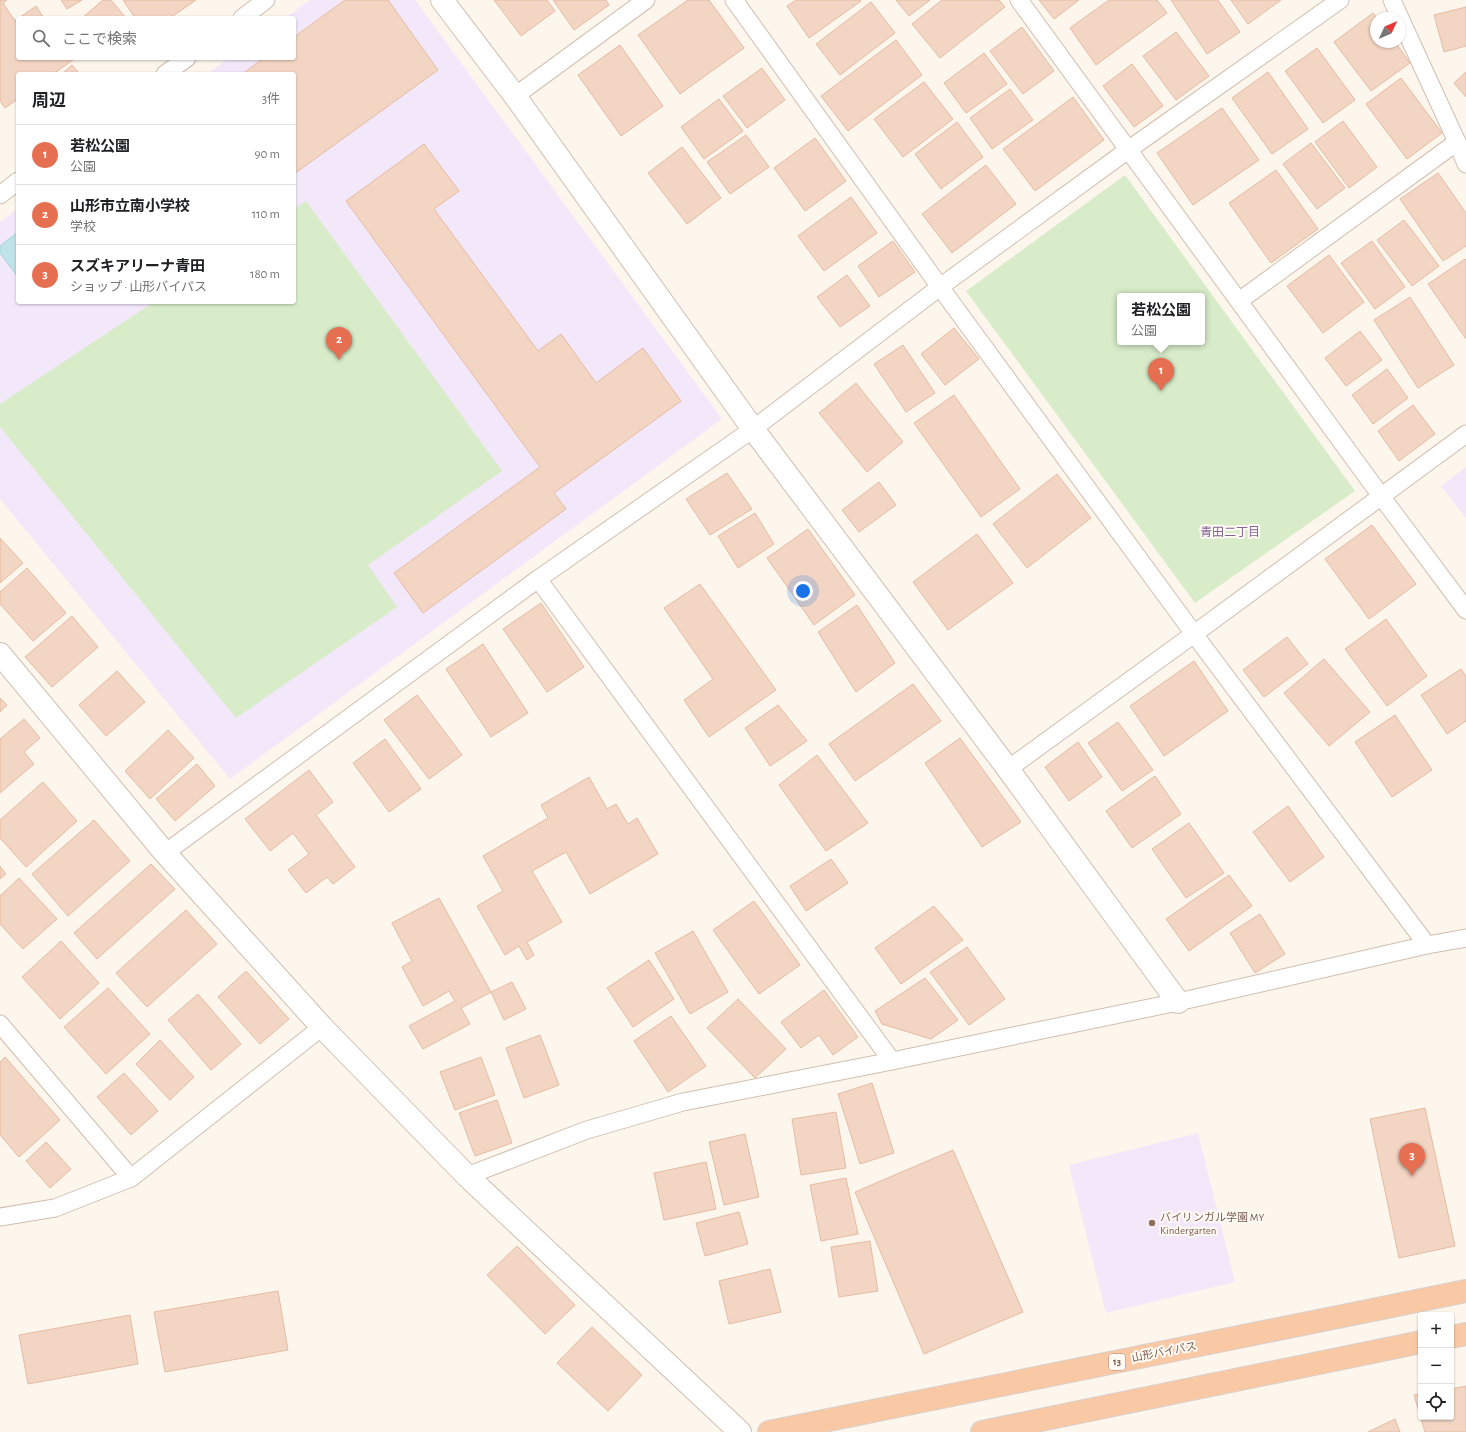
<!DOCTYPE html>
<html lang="ja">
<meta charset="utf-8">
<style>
:root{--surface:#fff;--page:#f2f2f2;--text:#202124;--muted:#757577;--line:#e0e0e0;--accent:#e76f51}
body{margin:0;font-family:"Alegreya Sans","Noto Sans JP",sans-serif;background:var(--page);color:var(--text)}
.controls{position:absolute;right:12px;bottom:12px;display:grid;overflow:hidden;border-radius:4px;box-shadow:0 1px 3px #0004}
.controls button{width:36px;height:36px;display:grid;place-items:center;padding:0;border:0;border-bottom:1px solid var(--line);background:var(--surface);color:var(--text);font:20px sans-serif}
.compass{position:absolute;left:1370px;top:12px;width:36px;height:36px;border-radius:50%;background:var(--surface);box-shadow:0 1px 3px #0004;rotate:46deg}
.you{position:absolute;left:803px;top:591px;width:14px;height:14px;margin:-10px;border:3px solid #fff;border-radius:50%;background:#1a73e8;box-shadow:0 0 0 6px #1a73e833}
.badge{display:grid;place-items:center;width:26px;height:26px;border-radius:50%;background:var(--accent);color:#fff;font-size:13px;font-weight:700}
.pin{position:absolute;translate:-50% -33px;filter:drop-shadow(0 1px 2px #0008)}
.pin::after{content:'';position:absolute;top:21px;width:14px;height:12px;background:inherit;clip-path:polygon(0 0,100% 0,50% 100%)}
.popup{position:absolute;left:1117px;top:293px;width:88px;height:52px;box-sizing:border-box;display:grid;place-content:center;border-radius:4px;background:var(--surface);filter:drop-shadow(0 1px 3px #0005);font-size:13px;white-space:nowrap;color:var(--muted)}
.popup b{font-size:15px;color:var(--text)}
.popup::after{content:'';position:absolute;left:50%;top:100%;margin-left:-8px;border:8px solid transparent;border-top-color:var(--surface)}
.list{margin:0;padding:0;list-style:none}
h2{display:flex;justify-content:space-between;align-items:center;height:52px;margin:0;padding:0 16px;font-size:17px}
h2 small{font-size:13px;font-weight:400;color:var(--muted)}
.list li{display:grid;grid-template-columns:26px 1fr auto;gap:12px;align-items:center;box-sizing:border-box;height:60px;padding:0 16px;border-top:1px solid var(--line)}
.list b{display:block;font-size:15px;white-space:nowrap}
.list p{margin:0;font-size:13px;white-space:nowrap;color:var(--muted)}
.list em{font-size:13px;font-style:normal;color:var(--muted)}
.icon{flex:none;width:22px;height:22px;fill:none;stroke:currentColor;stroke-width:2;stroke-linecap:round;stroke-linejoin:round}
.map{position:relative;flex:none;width:1466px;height:1432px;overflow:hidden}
.search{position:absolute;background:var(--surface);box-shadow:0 1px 3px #0004;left:16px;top:16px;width:280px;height:44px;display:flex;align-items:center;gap:10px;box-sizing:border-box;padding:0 14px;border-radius:4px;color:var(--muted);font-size:15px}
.panel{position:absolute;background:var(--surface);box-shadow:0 1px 3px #0004;left:16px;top:72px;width:280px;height:232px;border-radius:4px}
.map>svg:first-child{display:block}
.education{fill:#f3e8fa}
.green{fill:#d8ecc9;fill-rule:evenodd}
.water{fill:#bfe3e8;stroke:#a5d3da}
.building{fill:#f3d5c3;stroke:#e6bba3}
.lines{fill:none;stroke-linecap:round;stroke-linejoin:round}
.service-casing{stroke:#d1beb0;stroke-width:19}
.minor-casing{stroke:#d1beb0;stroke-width:24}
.trunk-casing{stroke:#dad1cd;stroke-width:24}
.service{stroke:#fff;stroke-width:17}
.minor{stroke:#fff;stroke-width:22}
.trunk{stroke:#f9c8a4;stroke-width:22}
.education-dot{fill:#8d6e63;stroke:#fffaf3;stroke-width:1.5}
.labels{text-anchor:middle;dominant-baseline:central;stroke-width:4;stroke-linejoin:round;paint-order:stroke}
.shield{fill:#fffaf3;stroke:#a28b7f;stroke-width:1}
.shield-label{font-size:10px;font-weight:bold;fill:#7a5c4d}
.education-label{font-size:11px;fill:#785e54;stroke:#fffaf3;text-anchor:start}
.street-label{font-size:11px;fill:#7a5c4d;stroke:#fffaf3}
.neighbourhood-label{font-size:12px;fill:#846695;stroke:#fffaf3}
</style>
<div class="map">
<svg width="1466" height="1432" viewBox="0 0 1466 1432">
<rect width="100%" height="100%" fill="#fdf6ec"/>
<!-- education -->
<g class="education">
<polygon points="310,0 415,0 722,419 230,779 0,499 0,222 18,209 18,302 294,302 294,74 207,74 229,58 294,58 294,18 285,18"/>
<polygon points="1466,467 1466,518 1441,486"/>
<polygon points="1198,1133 1235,1282 1106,1313 1069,1165"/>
</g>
<!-- green -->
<g class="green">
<path d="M1125,175L1355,491L1195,603L966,291ZM1120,296H1202V342H1120Z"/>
<polygon points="306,201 502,471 368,565 397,607 236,718 0,427 0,404 154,302 294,302 294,209"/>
</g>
<!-- water -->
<polygon class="water" points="18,232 18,277 0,253 0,246"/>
<!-- building -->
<g class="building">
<polygon points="0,0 7,0 3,3 15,21 18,19 18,58 72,58 73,60 53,74 18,74 18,99 5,108 0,101"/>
<polygon points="61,0 82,0 67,9"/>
<polygon points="103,0 111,0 126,18 82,18"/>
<polygon points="123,0 196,0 170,18 135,18"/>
<polygon points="345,0 388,0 438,70 294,174 294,74 242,74 264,58 294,58 294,37"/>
<polygon points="494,0 547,0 555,11 521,36"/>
<polygon points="553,0 606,0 609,5 574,30"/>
<polygon points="688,0 709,0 744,48 680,94 638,35"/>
<polygon points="796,0 860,0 861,1 809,38 787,6"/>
<polygon points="896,0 930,0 909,16"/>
<polygon points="942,0 999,0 1005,7 940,58 912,24"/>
<polygon points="1039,0 1079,0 1054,19"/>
<polygon points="1109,0 1157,0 1167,13 1096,65 1070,28"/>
<polygon points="1171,0 1218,0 1240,32 1207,54"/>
<polygon points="1231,0 1281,0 1248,24"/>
<polygon points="871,2 895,33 840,75 816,44"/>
<polygon points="36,6 44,18 19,18"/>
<polygon points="1466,7 1466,46 1444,52 1434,15"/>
<polygon points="1373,13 1377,18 1376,42 1395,42 1410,63 1371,91 1334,42"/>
<polygon points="1022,27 1054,71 1023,94 990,51"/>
<polygon points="1176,32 1209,76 1176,100 1143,56"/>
<polygon points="896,40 922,75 848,131 821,96"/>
<polygon points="620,45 663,106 621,136 578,75"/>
<polygon points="1317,48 1355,100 1323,123 1285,71"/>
<polygon points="984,53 1007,84 966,113 944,83"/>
<polygon points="1132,64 1163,106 1134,127 1103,86"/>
<polygon points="72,65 80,74 62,74"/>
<polygon points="762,68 785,100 747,128 723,96"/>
<polygon points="1268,72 1308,129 1272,154 1232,98"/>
<polygon points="1466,72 1466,97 1454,83"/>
<polygon points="1401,78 1442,133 1407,159 1366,104"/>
<polygon points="924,82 953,119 903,157 874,119"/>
<polygon points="1010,89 1033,120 992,149 970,118"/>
<polygon points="1073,97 1104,140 1035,191 1003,149"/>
<polygon points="719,99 743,131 704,159 681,127"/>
<polygon points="1222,108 1259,160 1193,205 1157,153"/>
<polygon points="1343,121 1377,167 1349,188 1315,142"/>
<polygon points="957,122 983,157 941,189 915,154"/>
<polygon points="746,135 769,167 730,194 707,162"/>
<polygon points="815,138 846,181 805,211 774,168"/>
<polygon points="1311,143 1345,188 1317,209 1283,164"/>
<polygon points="424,144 459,191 434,209 538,351 561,334 596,383 643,348 681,401 554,493 566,509 423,613 394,573 540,467 346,201"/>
<polygon points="682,147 721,198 687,224 648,173"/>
<polygon points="986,165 1016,204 952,253 922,214"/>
<polygon points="1276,170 1318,229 1271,263 1229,203"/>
<polygon points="1438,173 1466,213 1466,246 1443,261 1400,199"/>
<polygon points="851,197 877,233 824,271 798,236"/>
<polygon points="1404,220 1439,266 1412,286 1377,240"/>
<polygon points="893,241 915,272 879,297 858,266"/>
<polygon points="1372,241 1405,287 1375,309 1341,263"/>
<polygon points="1329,255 1364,302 1323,333 1287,286"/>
<polygon points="1465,259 1466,260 1466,339 1428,284"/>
<polygon points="847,275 870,306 840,327 817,297"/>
<polygon points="1410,297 1454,365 1418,388 1374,320"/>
<polygon points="954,328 979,359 945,385 921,354"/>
<polygon points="1360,331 1382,360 1346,386 1325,358"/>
<polygon points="903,345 935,393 906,412 874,364"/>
<polygon points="1387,369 1408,398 1373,424 1352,395"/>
<polygon points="856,383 903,442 867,472 819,413"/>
<polygon points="954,395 1020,489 981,517 914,423"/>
<polygon points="1413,405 1435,434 1399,461 1378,431"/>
<polygon points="727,473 752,509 710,535 686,499"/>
<polygon points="1057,474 1091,518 1027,568 993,524"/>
<polygon points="879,482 896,505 859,532 842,510"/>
<polygon points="755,513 774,544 738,568 718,536"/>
<polygon points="1372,525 1416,584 1369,619 1325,559"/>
<polygon points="808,529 855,595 814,625 767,558"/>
<polygon points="977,534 1013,583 948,630 913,582"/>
<polygon points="0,538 23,563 0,583"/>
<polygon points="27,568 66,613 33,641 0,604 0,592"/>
<polygon points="700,584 776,690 709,737 684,700 713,679 664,608"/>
<polygon points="541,603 584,667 547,692 503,629"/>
<polygon points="857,605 895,663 856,692 818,632"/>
<polygon points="72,616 98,647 52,687 25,657"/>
<polygon points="1386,619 1427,676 1387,706 1345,649"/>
<polygon points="1287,637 1308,664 1264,697 1243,670"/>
<polygon points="483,644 528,713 491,737 446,669"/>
<polygon points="1324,659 1370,712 1329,746 1284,693"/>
<polygon points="1194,661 1228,711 1164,756 1130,706"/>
<polygon points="1461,669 1466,676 1466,721 1447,734 1421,695"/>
<polygon points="117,671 145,702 106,736 79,705"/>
<polygon points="913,684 941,721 855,781 829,744"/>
<polygon points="417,695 462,755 429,779 384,720"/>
<polygon points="0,698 7,705 0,712"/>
<polygon points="778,705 807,741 770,766 745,728"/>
<polygon points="1395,715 1432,770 1392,797 1355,742"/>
<polygon points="24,719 40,738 24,752 34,764 0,793 0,739"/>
<polygon points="1118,722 1153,770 1122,791 1088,743"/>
<polygon points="168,730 194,758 150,799 125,771"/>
<polygon points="960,738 1021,822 982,847 925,763"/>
<polygon points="385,739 421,789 389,812 353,763"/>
<polygon points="1078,742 1102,777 1069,801 1045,767"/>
<polygon points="817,755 868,823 826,851 779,785"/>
<polygon points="197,764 215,786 175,821 156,799"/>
<polygon points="309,770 333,802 316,815 355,867 333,884 327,877 306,893 288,870 309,854 293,833 270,851 245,819"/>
<polygon points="1155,776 1181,814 1132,848 1106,811"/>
<polygon points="589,777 607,809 616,804 628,824 637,818 658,854 590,894 566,852 532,871 562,922 527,942 534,955 527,960 519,946 505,955 477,906 503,891 483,856 548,818 541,805"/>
<polygon points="43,782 77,821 26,867 0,838 0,820"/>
<polygon points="1288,806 1324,857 1290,882 1253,832"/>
<polygon points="94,820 130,861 68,916 32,874"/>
<polygon points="1189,823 1224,873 1186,898 1152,849"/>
<polygon points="831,859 848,883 806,911 790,886"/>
<polygon points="151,864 175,889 97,959 74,933"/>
<polygon points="0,866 6,874 0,879"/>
<polygon points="1229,875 1252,906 1189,951 1166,919"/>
<polygon points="19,878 57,919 23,949 0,924 0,896"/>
<polygon points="439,898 491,992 461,1008 470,1024 423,1049 409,1026 455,1001 449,991 423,1006 402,967 412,961 392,923"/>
<polygon points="754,901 800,965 759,994 713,930"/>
<polygon points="934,906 963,940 901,984 875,948"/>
<polygon points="186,910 217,944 147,1007 116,973"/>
<polygon points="1260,914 1285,954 1255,973 1230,933"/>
<polygon points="693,931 728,992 690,1014 655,953"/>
<polygon points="61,941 99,983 60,1019 22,977"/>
<polygon points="967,947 1005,999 969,1025 930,972"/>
<polygon points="649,960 674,999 633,1027 607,988"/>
<polygon points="246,971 289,1019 260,1044 218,997"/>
<polygon points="925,978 958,1020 931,1039 882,1024 875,1011"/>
<polygon points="512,982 526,1009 504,1020 491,992"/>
<polygon points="108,988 150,1034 106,1074 64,1027"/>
<polygon points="824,990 858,1037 833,1055 819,1035 801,1048 781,1022"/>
<polygon points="198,994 241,1044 211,1070 168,1020"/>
<polygon points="738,999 786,1049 755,1078 707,1028"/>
<polygon points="671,1016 706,1066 668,1092 634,1041"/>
<polygon points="540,1035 559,1085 524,1098 506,1048"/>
<polygon points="160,1040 194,1077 170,1100 136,1064"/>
<polygon points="5,1057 60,1120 19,1157 0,1135 0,1062"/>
<polygon points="481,1057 495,1095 455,1110 440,1072"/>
<polygon points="124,1073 158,1111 131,1135 97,1097"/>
<polygon points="872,1083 894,1153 860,1164 838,1094"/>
<polygon points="497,1100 512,1143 475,1156 459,1113"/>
<polygon points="1425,1108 1455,1246 1399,1258 1370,1119"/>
<polygon points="836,1112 846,1168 801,1175 792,1119"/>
<polygon points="745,1134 759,1197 724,1205 709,1142"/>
<polygon points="46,1142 71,1169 50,1188 26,1161"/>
<polygon points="953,1150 1023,1312 924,1354 855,1192"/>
<polygon points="706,1162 716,1209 664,1220 654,1173"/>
<polygon points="846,1178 858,1234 821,1241 810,1185"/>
<polygon points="739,1212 748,1244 705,1256 696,1223"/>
<polygon points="870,1241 878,1291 839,1297 831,1247"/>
<polygon points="517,1246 575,1305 545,1334 487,1275"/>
<polygon points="770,1269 781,1312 729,1324 719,1281"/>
<polygon points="278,1291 288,1350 165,1372 154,1312"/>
<polygon points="130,1315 138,1364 28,1384 19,1335"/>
<polygon points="592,1327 642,1375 608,1411 557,1363"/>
<polygon points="1466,1386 1466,1432 1425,1432 1414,1395 1421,1394 1421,1417 1451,1417 1451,1389"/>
<polygon points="1395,1419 1400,1432 1368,1432"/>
</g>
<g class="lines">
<!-- service casing -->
<g class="service-casing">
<g id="service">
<polyline points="734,0 940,287 1194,634 1427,945"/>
<polyline points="1019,0 1381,496 1466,610"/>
<polyline points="1392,0 1400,18"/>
<polyline points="242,18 266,0"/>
<polyline points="1400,18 1457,142 1466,164"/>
<polyline points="165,74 187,58"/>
<polyline points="515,96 646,0"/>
<polyline points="0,195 18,181"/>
<polyline points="1239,301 1457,142"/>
<polyline points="538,579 892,1061"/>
<polyline points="1008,769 1194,634 1466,434"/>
<polyline points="165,853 538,579 753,429 940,287 1128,150 1340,0"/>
<polyline points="0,1024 131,1178"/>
<polyline points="467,1176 587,1130 683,1102 892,1061 1178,1002 1427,945 1466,938"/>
<polyline points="0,1217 55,1208 131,1178 322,1027"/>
</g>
</g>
<!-- minor casing -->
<g class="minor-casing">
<g id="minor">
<polyline points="442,0 515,96 753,429 1008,769 1178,1002"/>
<polyline points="0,654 165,853 322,1027 467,1176 740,1432"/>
</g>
</g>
<!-- trunk casing -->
<g class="trunk-casing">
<g id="trunk">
<polyline points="1451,1337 1466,1334"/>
<polyline points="769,1432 1466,1291"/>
<polyline points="982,1432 1421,1342"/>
</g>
</g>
<!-- service -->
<use href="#service" class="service"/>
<!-- minor -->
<use href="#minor" class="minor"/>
<!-- trunk -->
<use href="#trunk" class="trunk"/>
</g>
<!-- markers -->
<circle class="education-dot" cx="1152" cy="1223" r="4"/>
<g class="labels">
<!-- shield labels -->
<rect class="shield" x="1109" y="1354" width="16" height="16" rx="3"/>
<g class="shield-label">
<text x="1117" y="1362">13</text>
</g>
<!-- education labels -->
<g class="education-label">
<text x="1160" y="1217">バイリンガル学園 MY<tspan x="1160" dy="13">Kindergarten</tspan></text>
</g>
<!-- street labels -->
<g class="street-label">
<text transform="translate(1164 1352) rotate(-11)">山形バイパス</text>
</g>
<!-- neighbourhood labels -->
<g class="neighbourhood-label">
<text x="1230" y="532">青田二丁目</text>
</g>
</g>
</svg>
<div class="controls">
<button>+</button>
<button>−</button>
<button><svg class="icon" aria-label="locate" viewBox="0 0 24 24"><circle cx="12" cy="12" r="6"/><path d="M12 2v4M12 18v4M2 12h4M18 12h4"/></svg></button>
</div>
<svg class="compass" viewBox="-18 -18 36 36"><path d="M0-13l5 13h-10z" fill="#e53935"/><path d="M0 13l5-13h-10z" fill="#757577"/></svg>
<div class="you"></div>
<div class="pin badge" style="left:1161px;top:391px">1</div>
<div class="popup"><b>若松公園</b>公園</div>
<div class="pin badge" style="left:339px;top:360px">2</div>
<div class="pin badge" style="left:1412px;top:1176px">3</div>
<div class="search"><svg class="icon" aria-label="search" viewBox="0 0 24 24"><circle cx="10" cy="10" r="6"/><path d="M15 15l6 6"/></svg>ここで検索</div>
<section class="panel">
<h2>周辺<small>3件</small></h2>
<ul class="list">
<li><span class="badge">1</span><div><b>若松公園</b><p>公園</p></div><em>90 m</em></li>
<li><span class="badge">2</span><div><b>山形市立南小学校</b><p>学校</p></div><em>110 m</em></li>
<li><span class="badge">3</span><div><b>スズキアリーナ青田</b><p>ショップ · 山形バイパス</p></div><em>180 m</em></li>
</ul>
</section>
</div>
